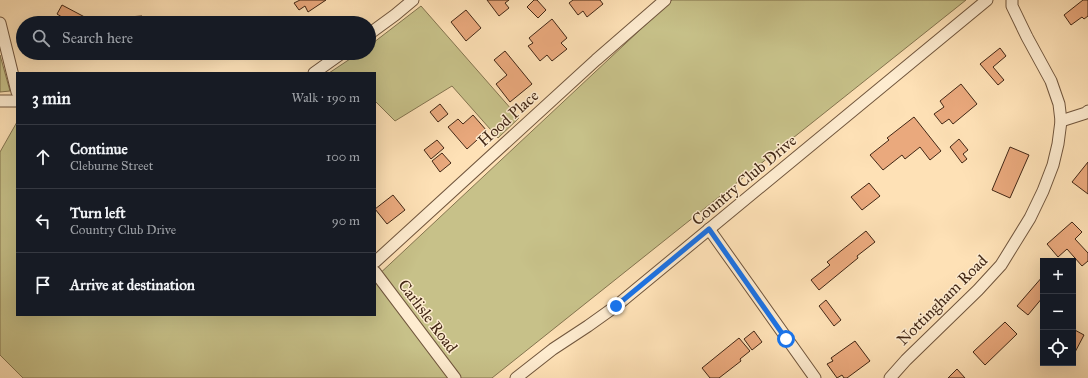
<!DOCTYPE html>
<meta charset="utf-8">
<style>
:root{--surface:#171b24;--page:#242831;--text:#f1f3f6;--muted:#9ea1a6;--line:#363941}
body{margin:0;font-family:"IM FELL Great Primer",serif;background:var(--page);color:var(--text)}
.controls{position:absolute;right:12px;bottom:12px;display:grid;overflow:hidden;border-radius:0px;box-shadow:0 4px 16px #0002}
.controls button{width:36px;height:36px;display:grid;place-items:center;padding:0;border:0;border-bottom:1px solid var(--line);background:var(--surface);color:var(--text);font:20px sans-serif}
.stop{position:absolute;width:12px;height:12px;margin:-9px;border:3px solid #1a73e8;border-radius:50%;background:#fff}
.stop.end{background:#1a73e8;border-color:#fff;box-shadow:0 1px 4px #0008}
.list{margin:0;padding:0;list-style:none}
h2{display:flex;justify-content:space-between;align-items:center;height:52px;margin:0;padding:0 16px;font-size:17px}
h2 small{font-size:13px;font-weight:400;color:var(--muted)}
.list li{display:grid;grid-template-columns:26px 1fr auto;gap:12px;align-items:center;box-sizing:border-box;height:64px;padding:0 16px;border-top:1px solid var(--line)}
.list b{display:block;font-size:15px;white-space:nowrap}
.list p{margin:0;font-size:13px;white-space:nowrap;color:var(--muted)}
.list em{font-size:13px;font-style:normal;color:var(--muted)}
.icon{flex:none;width:22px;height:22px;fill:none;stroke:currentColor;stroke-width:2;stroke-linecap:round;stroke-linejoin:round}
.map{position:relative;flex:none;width:1088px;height:378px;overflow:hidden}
.search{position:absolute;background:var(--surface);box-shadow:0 4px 16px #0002;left:16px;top:16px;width:360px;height:44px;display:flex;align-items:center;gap:10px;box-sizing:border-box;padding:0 14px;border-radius:22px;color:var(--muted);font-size:15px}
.panel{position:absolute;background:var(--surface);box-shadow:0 4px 16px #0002;left:16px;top:72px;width:360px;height:244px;border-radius:0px}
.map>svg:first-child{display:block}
.green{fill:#c7c189;stroke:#84744f}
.building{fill:#eaa97d;stroke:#422715}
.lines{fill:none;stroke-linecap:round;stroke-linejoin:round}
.minor-casing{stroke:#71563d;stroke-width:13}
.minor{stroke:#feecd0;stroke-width:11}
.route{stroke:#1a73e8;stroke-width:5}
.labels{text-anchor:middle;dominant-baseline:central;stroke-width:3;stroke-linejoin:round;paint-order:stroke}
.street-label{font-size:16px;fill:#422715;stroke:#feecd0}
</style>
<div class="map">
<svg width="1088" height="378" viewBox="0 0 1088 378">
<rect width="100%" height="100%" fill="#fee1b6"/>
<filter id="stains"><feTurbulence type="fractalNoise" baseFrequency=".005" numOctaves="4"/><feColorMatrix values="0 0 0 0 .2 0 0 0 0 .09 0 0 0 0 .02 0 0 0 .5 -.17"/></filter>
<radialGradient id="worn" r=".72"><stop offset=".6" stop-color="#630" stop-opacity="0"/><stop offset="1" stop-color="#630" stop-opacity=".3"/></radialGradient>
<!-- green -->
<g class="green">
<polygon points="672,0 966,0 492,378 23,378 0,355 0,152 17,122 17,315 375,315 375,278"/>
<polygon points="421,6 519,118 498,138 452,86 395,121 375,101 375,73 329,73 359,53 369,53 369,46"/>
<polygon points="0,55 10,91 0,92"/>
</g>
<!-- building -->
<g class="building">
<polygon points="300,0 326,0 308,12 305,6 299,10 294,3"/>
<polygon points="487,0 509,0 505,3 509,8 499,16"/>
<polygon points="534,0 537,0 546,10 538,18 527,7"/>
<polygon points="573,0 600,0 603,4 587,17 583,11 578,15 569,3"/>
<polygon points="1083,0 1088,0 1088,16 1084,19 1082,17 1071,25 1064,15"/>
<polygon points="62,5 96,23 63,23 65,19 57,14"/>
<polygon points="466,10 481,28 466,41 451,22"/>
<polygon points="142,16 142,23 129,23 128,17"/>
<polygon points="215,19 216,23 201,23 201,21"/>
<polygon points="552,19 567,38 561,43 567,49 552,61 547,55 540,61 528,46 533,43 529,38"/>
<polygon points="1000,48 1006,56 993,67 1004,80 998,85 980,64"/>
<polygon points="505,51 532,84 510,102 496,84 507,75 494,60"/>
<polygon points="188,53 219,53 188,58"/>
<polygon points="961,84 977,104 953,124 949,119 942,124 934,114 944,107 940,101"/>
<polygon points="440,104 448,114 438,122 430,112"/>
<polygon points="473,115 487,131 467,149 448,127 458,119 463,124"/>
<polygon points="914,117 941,151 930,160 920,147 905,159 902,155 883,170 870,155 889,140 887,138"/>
<polygon points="959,139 968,150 963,154 967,159 962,163 950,147"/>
<polygon points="437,140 444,148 431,159 424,150"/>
<polygon points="1010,147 1029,155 1010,198 992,190"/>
<polygon points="442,153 451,163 440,172 432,161"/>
<polygon points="1088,162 1088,194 1072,182"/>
<polygon points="869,183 880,196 862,210 851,197"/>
<polygon points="393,195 405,210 387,224 375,209"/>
<polygon points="1072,222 1082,232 1075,239 1088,253 1088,261 1082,266 1067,249 1058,257 1047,244"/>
<polygon points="866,231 875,242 857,256 858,258 819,290 811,280 830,265 827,262"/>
<polygon points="1043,276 1043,297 1028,315 1017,306"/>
<polygon points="826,300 841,320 834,326 819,306"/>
<polygon points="1005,322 1017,334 985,365 973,352"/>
<polygon points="1073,329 1084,335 1073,356"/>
<polygon points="754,331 762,342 752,350 744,339"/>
<polygon points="739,338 750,351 740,359 741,361 719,378 710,378 702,368"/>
<polygon points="855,341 870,361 847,378 844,378 842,375 837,378 827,364 833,361 831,358"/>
<polygon points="957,369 965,378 948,378"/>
</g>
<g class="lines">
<!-- minor casing -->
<g class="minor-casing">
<g id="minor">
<polyline points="0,23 17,92"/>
<polyline points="369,34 395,15 413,0"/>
<polyline points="314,73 342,53"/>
<polyline points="0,101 17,101"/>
<polyline points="1061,121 1086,113 1088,111"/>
<polyline points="709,229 815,378"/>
<polyline points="375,262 596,60 665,0"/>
<polyline points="375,272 455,378"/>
<polyline points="516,378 553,349 588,326 616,306 987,0"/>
<polyline points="890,378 906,360 978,290 1001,265 1030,218 1043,191 1053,165 1058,144 1061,121 1059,104 1051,81 1027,37 1012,6 1012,0"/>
</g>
</g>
<!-- minor -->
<use href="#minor" class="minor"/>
</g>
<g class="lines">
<!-- route -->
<polyline class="route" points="616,306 709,229 786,339"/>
</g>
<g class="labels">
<!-- street labels -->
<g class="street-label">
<text transform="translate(508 118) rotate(-42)">Hood Place</text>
<text transform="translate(744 180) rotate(-40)">Country Club Drive</text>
<text transform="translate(942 300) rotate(-45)">Nottingham Road</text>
<text transform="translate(428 316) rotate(53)">Carlisle Road</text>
</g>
</g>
<rect width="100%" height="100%" filter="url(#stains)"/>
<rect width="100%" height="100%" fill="url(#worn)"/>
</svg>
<div class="controls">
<button>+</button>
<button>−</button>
<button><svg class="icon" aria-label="locate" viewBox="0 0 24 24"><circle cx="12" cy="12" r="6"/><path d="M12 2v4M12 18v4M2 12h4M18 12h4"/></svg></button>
</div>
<div class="stop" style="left:786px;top:339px"></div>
<div class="stop end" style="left:616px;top:306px"></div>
<div class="search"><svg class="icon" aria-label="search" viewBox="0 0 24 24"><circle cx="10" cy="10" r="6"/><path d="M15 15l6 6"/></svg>Search here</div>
<section class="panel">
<h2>3 min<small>Walk · 190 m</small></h2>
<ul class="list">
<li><svg class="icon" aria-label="ahead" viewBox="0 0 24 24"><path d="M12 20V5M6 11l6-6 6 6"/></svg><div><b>Continue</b><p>Cleburne Street</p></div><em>100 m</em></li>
<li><svg class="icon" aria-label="left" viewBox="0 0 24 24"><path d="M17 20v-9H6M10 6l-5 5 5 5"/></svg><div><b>Turn left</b><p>Country Club Drive</p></div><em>90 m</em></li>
<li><svg class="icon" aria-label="arrive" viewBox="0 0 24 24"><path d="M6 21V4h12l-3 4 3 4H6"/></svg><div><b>Arrive at destination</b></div></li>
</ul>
</section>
</div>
